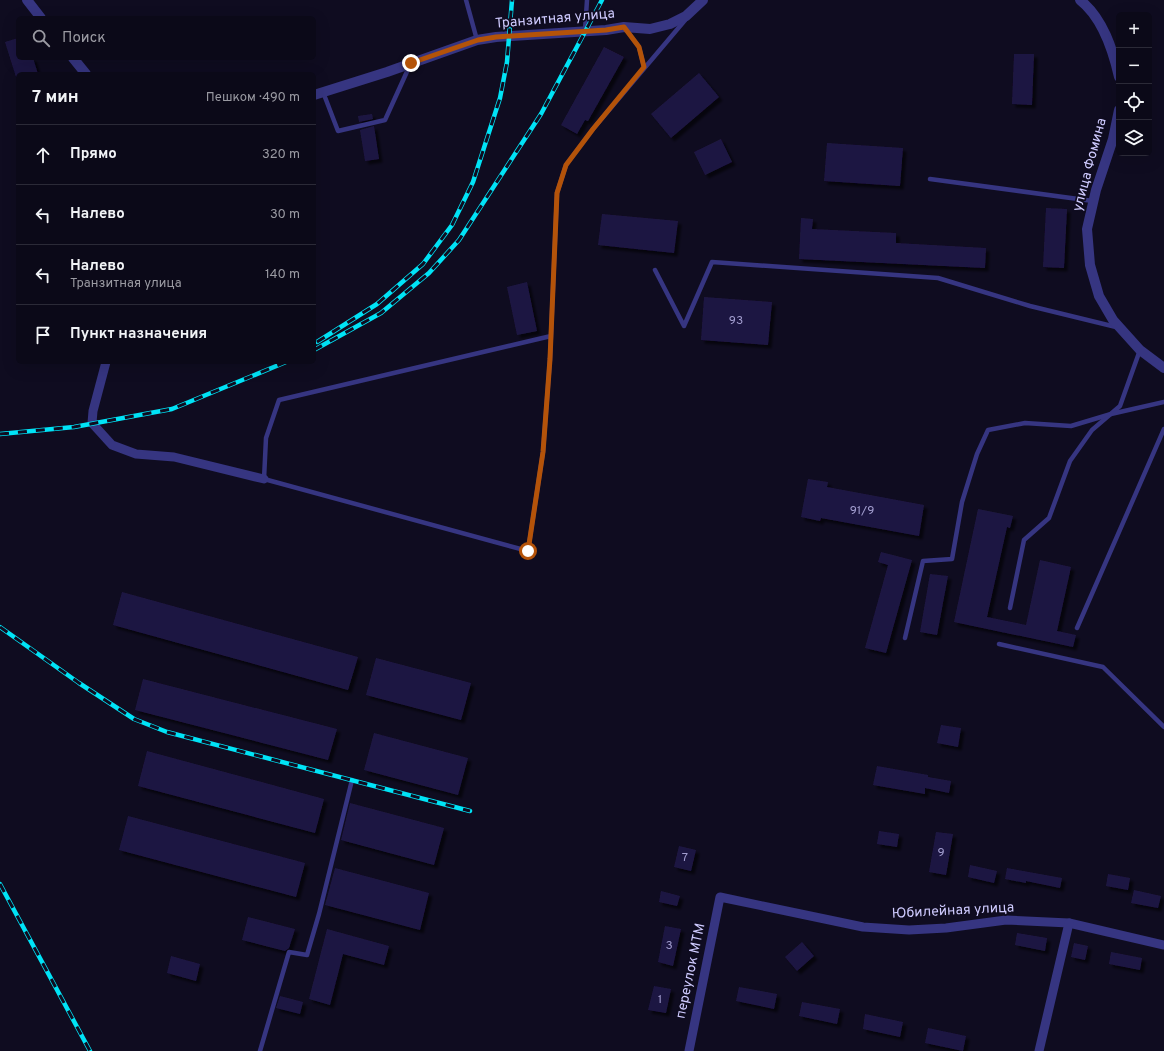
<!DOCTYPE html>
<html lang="ru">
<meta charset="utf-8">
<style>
:root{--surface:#0b0918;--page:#191725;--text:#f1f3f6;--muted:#9a9aa2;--line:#2b2a37}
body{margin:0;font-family:Overpass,sans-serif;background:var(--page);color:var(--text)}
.controls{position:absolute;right:12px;top:12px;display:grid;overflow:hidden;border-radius:6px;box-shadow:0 4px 16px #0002}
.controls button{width:36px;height:36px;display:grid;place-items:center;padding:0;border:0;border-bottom:1px solid var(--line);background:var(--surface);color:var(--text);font:20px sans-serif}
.stop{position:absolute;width:12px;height:12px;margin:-9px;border:3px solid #b45309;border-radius:50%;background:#fff}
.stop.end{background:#b45309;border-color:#fff;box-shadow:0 1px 4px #0008}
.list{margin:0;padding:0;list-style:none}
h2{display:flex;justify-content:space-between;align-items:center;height:52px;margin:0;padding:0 16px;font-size:17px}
h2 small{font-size:13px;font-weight:400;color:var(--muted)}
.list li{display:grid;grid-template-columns:26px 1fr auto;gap:12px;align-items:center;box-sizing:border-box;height:60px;padding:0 16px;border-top:1px solid var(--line)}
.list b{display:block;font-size:15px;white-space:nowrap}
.list p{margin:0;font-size:13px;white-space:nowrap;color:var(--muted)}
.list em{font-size:13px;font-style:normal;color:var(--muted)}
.icon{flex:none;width:22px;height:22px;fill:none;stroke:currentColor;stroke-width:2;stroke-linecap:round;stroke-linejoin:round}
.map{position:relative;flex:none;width:1164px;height:1051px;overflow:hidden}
.search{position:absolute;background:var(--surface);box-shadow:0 4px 16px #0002;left:16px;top:16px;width:300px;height:44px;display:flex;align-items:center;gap:10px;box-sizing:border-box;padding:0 14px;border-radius:6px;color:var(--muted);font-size:15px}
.panel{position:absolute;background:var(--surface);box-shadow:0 4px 16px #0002;left:16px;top:72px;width:300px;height:292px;border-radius:6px}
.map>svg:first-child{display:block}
.building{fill:#1f1742;filter:url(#shadow)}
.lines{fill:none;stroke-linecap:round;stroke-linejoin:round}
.service{stroke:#363581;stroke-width:4.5}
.minor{stroke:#363581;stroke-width:9}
.tertiary{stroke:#363581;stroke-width:10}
.rail-casing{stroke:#00e3f6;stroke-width:4.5}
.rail{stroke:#0f0c20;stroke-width:3;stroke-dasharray:9;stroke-linecap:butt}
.route{stroke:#b45309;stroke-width:5}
.labels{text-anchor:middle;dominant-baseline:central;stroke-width:3.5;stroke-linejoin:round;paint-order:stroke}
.number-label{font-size:12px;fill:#a39ed0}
.street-label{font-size:14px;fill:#cfcbff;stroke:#0f0c20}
</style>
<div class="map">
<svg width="1164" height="1051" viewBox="0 0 1164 1051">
<defs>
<filter id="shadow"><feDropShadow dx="3.5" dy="3.5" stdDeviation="1" flood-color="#0009"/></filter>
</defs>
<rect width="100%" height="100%" fill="#0f0c20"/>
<!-- building -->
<g class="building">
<polygon points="18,38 18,58 33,58 38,74 18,74 18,77 16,77 5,42"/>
<polygon points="604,47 624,57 588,121 585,120 577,134 561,125"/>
<polygon points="1014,54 1034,54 1032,105 1012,104"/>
<polygon points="699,73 719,97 671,138 651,114"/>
<polygon points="372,114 373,119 359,122 358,116"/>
<polygon points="374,126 379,159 365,161 360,130"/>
<polygon points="721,139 732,162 705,175 694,152"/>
<polygon points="827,143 903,148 900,186 824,181"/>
<polygon points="1046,208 1067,209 1064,268 1043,267"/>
<polygon points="602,214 678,221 674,253 598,245"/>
<polygon points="801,218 813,219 812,229 896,233 896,243 986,248 985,268 799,259"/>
<polygon points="527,282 537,331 517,335 507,287"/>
<polygon points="704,297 772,302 768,345 701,340"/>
<polygon points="808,479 828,482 827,487 924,505 919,536 821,518 820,521 801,517"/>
<polygon points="978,509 1013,516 1010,528 1007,527 987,617 1026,625 1040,560 1071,567 1057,631 1076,635 1073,647 954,622"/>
<polygon points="881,552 912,560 886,653 865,648 888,565 878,562"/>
<polygon points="930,574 948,576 937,635 920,632"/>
<polygon points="122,592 358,657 348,690 113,625"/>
<polygon points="376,658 471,683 461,720 366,695"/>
<polygon points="143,679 337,729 328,760 135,710"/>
<polygon points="941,725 961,728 958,747 937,743"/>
<polygon points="374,733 468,758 458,795 364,770"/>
<polygon points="147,751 324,799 315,833 138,786"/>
<polygon points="877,766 928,775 928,777 951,781 949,793 925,788 925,794 873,785"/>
<polygon points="350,803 444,828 434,865 341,840"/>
<polygon points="128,816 305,863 296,897 119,850"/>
<polygon points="879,831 899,834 897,847 877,844"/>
<polygon points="936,832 953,834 946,875 929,872"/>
<polygon points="679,846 696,850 691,871 674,867"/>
<polygon points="970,865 997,871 994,883 968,877"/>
<polygon points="335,868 429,893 420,930 325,905"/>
<polygon points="1007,868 1062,878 1060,888 1026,881 1026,883 1005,879"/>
<polygon points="1108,874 1130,878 1128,890 1106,886"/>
<polygon points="1134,890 1161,896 1158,908 1131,903"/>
<polygon points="661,891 680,896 677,906 659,902"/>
<polygon points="248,917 295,929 289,948 285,951 242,940"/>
<polygon points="665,926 681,929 673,966 658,962"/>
<polygon points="327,929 389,946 384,965 343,954 330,1005 309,999"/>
<polygon points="1017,933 1047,938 1045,951 1015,945"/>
<polygon points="802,942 814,956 797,971 785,957"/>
<polygon points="1074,943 1088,946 1085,960 1071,957"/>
<polygon points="1111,952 1142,958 1140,970 1109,964"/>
<polygon points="171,956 200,964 196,981 167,973"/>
<polygon points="654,986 671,989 666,1013 648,1010"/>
<polygon points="739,987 777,994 774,1009 736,1001"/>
<polygon points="280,996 303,1002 300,1014 276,1008"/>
<polygon points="802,1002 840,1009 837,1024 799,1016"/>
<polygon points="865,1014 903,1022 900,1037 863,1029"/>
<polygon points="928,1028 966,1036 963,1051 925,1043"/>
</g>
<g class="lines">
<!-- service -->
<g class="service">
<polyline points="466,0 477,40"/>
<polyline points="625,28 639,47 644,67"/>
<polyline points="585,31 587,0"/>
<polyline points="323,92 338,131 385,120 410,65"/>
<polyline points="930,179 1093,201"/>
<polyline points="655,270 684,326 712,262 938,278 1030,306 1116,327"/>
<polyline points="551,336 279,400 266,438 264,479 528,551 543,452 550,359 557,193 566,165 593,129 686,19"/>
<polyline points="1010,608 1024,540 1049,518 1070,461 1092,430 1120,406 1140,350"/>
<polyline points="1077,628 1164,429"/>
<polyline points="905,638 923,561 952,559 962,502 977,454 988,430 1025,423 1071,426 1111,414 1164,402"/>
<polyline points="999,644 1103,667 1164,727"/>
<polyline points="260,1051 289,952 307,955 319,914 352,780"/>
</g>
<!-- minor -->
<g class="minor">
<polyline points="106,362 93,411 92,423 112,445 136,454 174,457 264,479"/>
<polyline points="689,1051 720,897 863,927 909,930 946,928 1006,920 1069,923 1164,945"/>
<polyline points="1039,1051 1069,923"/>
</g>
<!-- tertiary -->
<g class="tertiary">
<polyline points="27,0 41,18"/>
<path d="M1080,0C1103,18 1113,50 1119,77"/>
<polyline points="73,58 86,74"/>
<polyline points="314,95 387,72 477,40 496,37 606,30 624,27 650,29 670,24 686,16 703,0"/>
<polyline points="1119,110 1113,139 1096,190 1087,229 1090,265 1099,296 1113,320 1140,350 1164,368"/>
</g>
<!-- rail casing -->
<g class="rail-casing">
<g id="rail">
<polyline points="317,342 377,304 423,264 452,225 473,182 500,98 507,62 512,0"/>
<polyline points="314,350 381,313 429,273 459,240 541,114 602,0"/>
<polyline points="0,434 74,427 172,409 286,362"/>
<polyline points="0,627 79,683 134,719 167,732 470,811"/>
<polyline points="0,884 90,1051"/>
</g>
</g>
<!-- rail -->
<use href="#rail" class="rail"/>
</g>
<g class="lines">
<!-- route -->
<polyline class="route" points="411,63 478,40 496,37 606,30 624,27 639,47 644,67 593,129 566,165 557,193 550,359 543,452 528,551"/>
</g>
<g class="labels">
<!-- number labels -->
<g class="number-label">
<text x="736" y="321">93</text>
<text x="862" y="511">91/9</text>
<text x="941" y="853">9</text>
<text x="685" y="858">7</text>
<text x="669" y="946">3</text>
<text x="660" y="1000">1</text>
</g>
<!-- street labels -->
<g class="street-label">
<text transform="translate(555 19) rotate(-5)">Транзитная улица</text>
<text transform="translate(1090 165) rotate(-75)">улица Фомина</text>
<text transform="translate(953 911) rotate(-3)">Юбилейная улица</text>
<text transform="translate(691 971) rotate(-78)">переулок МТМ</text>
</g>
</g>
</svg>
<div class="controls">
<button>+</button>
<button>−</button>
<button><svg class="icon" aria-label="locate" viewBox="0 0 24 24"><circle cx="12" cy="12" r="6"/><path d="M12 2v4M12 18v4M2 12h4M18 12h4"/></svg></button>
<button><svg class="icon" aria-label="layers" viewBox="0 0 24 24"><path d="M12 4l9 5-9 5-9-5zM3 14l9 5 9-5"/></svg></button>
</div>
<div class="stop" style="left:528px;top:551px"></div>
<div class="stop end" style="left:411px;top:63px"></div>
<div class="search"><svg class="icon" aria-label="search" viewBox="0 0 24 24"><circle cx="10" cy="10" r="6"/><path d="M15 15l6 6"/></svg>Поиск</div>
<section class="panel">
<h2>7 мин<small>Пешком · 490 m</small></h2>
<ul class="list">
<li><svg class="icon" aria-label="ahead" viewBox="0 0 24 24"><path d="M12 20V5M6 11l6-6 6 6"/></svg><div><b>Прямо</b></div><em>320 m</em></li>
<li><svg class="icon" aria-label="left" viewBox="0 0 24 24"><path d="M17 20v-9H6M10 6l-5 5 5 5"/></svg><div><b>Налево</b></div><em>30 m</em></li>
<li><svg class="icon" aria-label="left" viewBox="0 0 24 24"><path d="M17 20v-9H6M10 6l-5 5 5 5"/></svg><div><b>Налево</b><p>Транзитная улица</p></div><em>140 m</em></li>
<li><svg class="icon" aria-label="arrive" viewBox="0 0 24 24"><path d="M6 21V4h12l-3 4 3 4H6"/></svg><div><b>Пункт назначения</b></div></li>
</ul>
</section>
</div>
